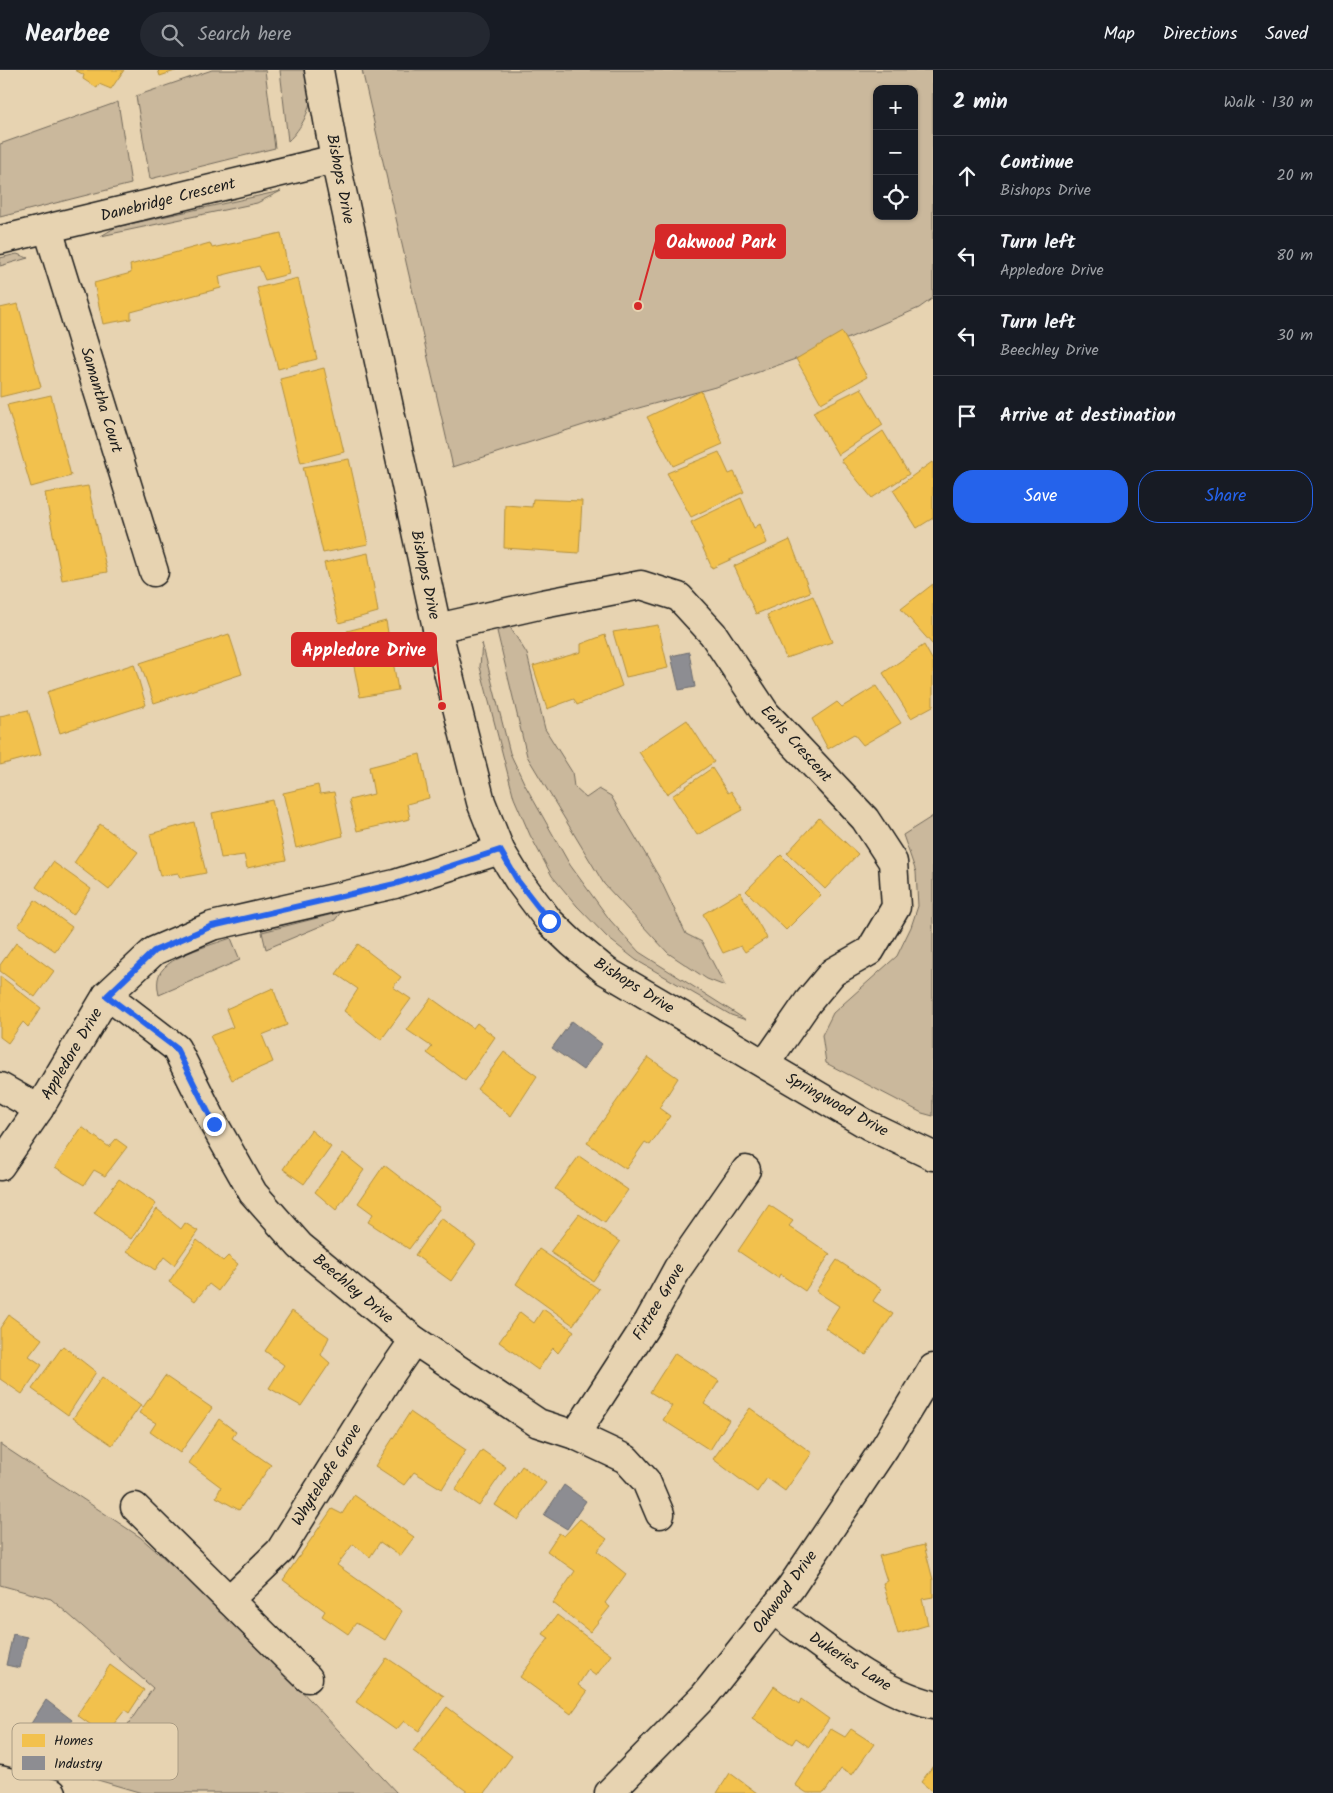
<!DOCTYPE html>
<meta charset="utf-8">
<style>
:root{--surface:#171b24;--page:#242831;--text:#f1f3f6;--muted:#9ea1a6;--line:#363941;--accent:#2563eb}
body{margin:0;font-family:Kalam,sans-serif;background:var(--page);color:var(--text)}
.controls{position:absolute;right:15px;top:15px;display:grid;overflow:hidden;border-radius:10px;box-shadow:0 1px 4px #0004}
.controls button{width:45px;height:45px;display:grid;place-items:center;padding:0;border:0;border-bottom:1px solid var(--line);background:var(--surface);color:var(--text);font:25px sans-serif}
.stop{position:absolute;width:15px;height:15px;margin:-11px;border:4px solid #2563eb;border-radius:50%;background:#fff}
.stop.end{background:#2563eb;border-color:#fff;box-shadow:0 1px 5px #0008}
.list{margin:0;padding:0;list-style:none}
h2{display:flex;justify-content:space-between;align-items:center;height:65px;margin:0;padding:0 20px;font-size:21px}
h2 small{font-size:16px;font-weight:400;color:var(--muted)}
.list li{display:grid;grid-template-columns:32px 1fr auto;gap:15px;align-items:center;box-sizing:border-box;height:80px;padding:0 20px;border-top:1px solid var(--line)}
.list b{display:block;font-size:19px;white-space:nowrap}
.list p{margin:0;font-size:16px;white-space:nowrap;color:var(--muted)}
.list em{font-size:16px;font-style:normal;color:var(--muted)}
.actions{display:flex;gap:10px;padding:15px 20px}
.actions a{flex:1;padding:11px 0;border:1px solid var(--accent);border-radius:20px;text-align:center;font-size:18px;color:var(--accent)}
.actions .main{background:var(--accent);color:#fff}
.icon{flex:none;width:28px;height:28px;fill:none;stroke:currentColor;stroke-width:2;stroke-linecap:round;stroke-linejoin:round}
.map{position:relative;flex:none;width:933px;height:1723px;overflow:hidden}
header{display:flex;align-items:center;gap:30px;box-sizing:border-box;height:70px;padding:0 25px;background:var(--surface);border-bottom:1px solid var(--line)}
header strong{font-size:24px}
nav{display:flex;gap:28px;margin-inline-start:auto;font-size:18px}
.search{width:350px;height:45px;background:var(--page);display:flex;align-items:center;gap:12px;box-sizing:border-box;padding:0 18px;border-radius:28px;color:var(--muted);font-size:19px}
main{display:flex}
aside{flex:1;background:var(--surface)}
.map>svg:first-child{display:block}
.green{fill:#cab89c;stroke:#736a5c;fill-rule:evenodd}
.homes{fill:#f2c14e;stroke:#b2903f}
.industry{fill:#8d8d92;stroke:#6b6b6f}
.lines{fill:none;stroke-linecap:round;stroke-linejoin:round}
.minor-casing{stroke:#1c1c1c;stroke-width:31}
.tertiary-casing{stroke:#1c1c1c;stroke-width:31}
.minor{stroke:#e7d3b1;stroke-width:28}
.tertiary{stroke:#e7d3b1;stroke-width:28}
.route{stroke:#2563eb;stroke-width:6}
.labels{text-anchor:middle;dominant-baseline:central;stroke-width:5;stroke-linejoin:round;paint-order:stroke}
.street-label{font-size:16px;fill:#1c1c1c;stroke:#e7d3b1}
.key{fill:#e7d3b1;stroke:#aa9c84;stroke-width:1}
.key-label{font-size:14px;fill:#1c1c1c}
.leader{fill:none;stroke:#d62828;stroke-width:2}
.callout-dot{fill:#d62828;stroke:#e7d3b1;stroke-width:2}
.callout{fill:#d62828;stroke:#d62828;stroke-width:2}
.callout-label{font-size:18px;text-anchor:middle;font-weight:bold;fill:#fff}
</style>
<header>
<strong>Nearbee</strong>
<div class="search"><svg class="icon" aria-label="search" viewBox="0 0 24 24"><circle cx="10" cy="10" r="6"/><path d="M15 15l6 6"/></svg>Search here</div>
<nav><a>Map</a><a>Directions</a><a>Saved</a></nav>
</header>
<main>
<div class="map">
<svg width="933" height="1723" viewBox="0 0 933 1723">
<rect width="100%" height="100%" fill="#e7d3b1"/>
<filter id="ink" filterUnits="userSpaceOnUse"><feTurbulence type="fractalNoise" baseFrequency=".02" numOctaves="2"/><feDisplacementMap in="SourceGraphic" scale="10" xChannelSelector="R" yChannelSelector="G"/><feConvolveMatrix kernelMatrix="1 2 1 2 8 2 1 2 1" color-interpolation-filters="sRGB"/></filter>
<g filter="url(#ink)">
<!-- green -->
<g class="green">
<polygon points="212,0 265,0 275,78 150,109 136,26"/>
<path d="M280,0H305C307,6 309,13 310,20C313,38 301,59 288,71Z"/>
<path d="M362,0H933V228L919,238L821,280L719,316L624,342L453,397ZM877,19H914V146H877Z"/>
<polygon points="118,32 131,114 0,147 0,74"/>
<polygon points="281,121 257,133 101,166 116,157"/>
<polygon points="17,184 28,188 0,196 0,188"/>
<polygon points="510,557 527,584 545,659 572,702 574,717 586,728 599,719 611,726 659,807 686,864 702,872 725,916 707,909 668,883 604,814 527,686 497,561"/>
<polygon points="482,573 510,683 525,715 570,795 610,850 639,882 746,950 731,945 636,890 608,868 577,836 552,806 530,765 514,728 480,597"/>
<polygon points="933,746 933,1046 922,1043 826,993 822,965 833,943 897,886 911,857 918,836 916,802 903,765"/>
<polygon points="341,842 335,850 266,879 262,862"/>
<path d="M231,868L240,890L159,925C158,920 157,914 158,909C161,887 212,875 231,868Z"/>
<polygon points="0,1374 140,1467 239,1554 397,1723 142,1723 91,1708 153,1618 51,1529 0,1515"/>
</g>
<!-- homes -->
<g class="homes">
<polygon points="75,0 124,0 111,19 99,14 97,18 83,9 84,5"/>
<polygon points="158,0 178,0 160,6"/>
<polygon points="281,163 289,204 265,210 259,196 219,206 221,218 131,242 131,249 103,254 94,213 131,203 130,195 210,173 212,178"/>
<polygon points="298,208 317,289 278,299 257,218"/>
<polygon points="18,234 41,317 0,327 0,238"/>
<polygon points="842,262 867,307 821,333 796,289"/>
<polygon points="324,298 344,382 301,393 280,309"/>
<polygon points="861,318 883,355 838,385 813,342"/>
<polygon points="701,321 723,374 673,396 647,347"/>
<polygon points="51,325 71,406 31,417 7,335"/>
<polygon points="883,361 909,404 872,428 841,390"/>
<polygon points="719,382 729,404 734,402 744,422 691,447 667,403"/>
<polygon points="349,389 368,474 323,483 303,397"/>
<polygon points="932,392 933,394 933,448 917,458 893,420"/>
<polygon points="88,416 107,502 62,510 45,423"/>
<polygon points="741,428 754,458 760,454 767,473 712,498 691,452"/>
<polygon points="533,429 582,431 579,483 504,478 505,435 532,437"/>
<polygon points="790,470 810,522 756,544 734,496"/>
<polygon points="368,483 378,542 339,553 324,493"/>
<polygon points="933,514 933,575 901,539"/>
<polygon points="813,526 832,572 786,588 767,545"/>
<polygon points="386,551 398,620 360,627 347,561"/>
<polygon points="658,555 668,598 626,607 613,562"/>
<polygon points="229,564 242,604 154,633 140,593"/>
<polygon points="605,565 622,616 577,635 574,629 547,639 533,596 581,582 581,574"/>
<polygon points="924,575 933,591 933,636 911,648 883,603"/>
<polygon points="134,594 146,635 60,663 47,622"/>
<polygon points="876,616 901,653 863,675 854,664 828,679 812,649 837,632 842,637"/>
<polygon points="28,640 41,684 0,695 0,646"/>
<polygon points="687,650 714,692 667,724 639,682"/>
<polygon points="420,684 429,728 407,734 410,749 357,761 349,730 374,724 369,697"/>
<polygon points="712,698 728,723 731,721 743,740 697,765 672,726"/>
<polygon points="318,715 320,724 334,722 343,766 296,778 283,723"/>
<polygon points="272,730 286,790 247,798 244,785 221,788 212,743"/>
<polygon points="819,748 858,784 825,819 787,783"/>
<polygon points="194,752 206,803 180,808 178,803 160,806 150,764"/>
<polygon points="100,754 138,782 109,820 74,793"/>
<polygon points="781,785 821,825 786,860 746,821"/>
<polygon points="53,792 91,819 73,845 36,817"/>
<polygon points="740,822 767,868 745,882 741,876 723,883 703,844"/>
<polygon points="35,830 72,857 55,881 18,856"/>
<polygon points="16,873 54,901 35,927 0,901 0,895"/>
<polygon points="358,874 401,907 393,917 411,929 381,970 344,941 358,919 336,904"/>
<polygon points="0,906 41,938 28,957 23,952 8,973 0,967"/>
<polygon points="273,918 287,955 262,965 273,992 232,1010 210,966 233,957 226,939"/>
<polygon points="431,928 473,958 477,953 495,967 465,1011 427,983 432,977 407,960"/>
<polygon points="504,982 537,1006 511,1046 477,1019"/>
<polygon points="648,987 678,1008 659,1038 670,1046 650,1075 645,1072 626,1099 587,1073"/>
<polygon points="82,1057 109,1077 116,1069 127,1077 105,1106 94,1100 84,1115 55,1097"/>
<polygon points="311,1060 331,1077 304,1114 283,1099"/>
<polygon points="343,1083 364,1100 336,1140 315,1122"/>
<polygon points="579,1086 628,1120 605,1153 555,1119"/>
<polygon points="384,1095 440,1138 409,1179 368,1152 373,1144 358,1133"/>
<polygon points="119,1109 156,1134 131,1169 94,1143"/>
<polygon points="769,1135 793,1151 789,1156 830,1184 805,1221 780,1204 778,1208 738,1181"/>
<polygon points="157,1139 181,1159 185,1153 198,1161 174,1195 164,1187 155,1200 127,1181"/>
<polygon points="579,1144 620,1172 593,1211 550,1182"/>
<polygon points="441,1148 476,1175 451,1211 415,1185"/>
<polygon points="197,1170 223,1191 228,1186 238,1194 218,1221 209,1214 195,1231 169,1212"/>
<polygon points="539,1179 599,1219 573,1255 516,1214"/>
<polygon points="837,1190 881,1219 873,1231 893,1244 866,1285 825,1258 839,1236 816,1221"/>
<polygon points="543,1239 574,1261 558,1283 553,1278 538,1300 499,1272 520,1242 534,1253"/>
<polygon points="292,1241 329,1267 321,1285 330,1293 301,1336 269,1318 284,1295 265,1281"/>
<polygon points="9,1245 42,1269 29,1286 42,1295 22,1324 0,1309 0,1258"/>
<polygon points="63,1276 96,1302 68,1345 32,1319"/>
<polygon points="675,1283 719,1311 704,1334 729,1350 710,1380 663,1350 672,1336 650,1322"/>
<polygon points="165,1306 212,1338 180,1383 150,1362 156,1353 139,1343"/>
<polygon points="102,1307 141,1335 112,1375 73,1348"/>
<polygon points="750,1338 812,1383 785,1421 767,1408 757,1422 713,1389"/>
<polygon points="410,1342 466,1380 442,1419 414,1402 404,1415 375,1396"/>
<polygon points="219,1349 236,1362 232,1368 271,1395 239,1440 216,1427 221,1417 189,1393"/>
<polygon points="482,1380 506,1397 479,1436 455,1420"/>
<polygon points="522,1396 546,1413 518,1450 495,1435"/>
<polygon points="354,1425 414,1467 400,1486 380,1472 370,1487 353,1474 337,1495 402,1541 385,1570 356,1553 348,1564 322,1546 325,1541 283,1510 332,1439 342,1444"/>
<polygon points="580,1449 607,1469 597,1481 626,1504 605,1533 610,1537 590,1562 553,1533 575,1501 547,1481 559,1463 564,1466"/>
<polygon points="924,1475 933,1510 933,1527 922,1529 928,1555 898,1564 883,1513 887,1511 879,1486"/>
<polygon points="557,1545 611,1585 596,1606 588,1600 578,1615 587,1622 571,1644 520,1607 549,1568 543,1564"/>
<polygon points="387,1588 444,1626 419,1661 404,1651 396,1660 356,1632"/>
<polygon points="110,1595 144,1620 129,1643 125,1640 105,1665 77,1645"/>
<polygon points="774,1616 799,1634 801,1629 829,1649 809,1677 796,1668 792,1674 752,1648"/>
<polygon points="447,1637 512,1686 485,1723 469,1723 413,1681"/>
<polygon points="831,1659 845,1667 851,1659 874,1674 852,1705 841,1699 824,1723 807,1723 795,1715"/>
<polygon points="933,1696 933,1722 921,1712"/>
<polygon points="730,1703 757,1723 717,1723"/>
</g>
<!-- industry -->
<g class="industry">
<polygon points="689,582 695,617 679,620 671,586"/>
<polygon points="572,951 602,974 583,1000 552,978"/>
<polygon points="564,1415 586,1431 567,1459 544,1445"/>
<polygon points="13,1564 27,1567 20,1598 6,1595"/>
<polygon points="46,1630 72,1650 54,1677 27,1660"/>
</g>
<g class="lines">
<!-- minor casing -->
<g class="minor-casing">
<g id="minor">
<polyline points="48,159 154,502"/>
<polyline points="0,170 335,89"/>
<polyline points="437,558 543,534 641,515 679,527 713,564 766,644 865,749 893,792 896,837 870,881 833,902 808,932 765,994"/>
<polyline points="107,925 176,978 214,1054 253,1123 300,1176 414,1270 538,1353 575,1365 626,1389 646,1411 660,1444"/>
<polyline points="0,1017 39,1039"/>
<polyline points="0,1096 39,1039 107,925 154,881 212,856 395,814 500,780"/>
<polyline points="575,1365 649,1251 678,1198 746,1100"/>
<polyline points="135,1437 308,1608"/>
<polyline points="229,1530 280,1481 388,1308 414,1270"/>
<path d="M773,1540C822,1575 874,1620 933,1635"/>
<polyline points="0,1710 52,1723"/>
</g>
</g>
<!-- tertiary casing -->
<g class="tertiary-casing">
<g id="tertiary">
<polyline points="319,0 335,89 437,558 481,732 500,780 519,811 549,851 572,873 606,901 868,1055 933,1086"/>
<polyline points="609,1723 705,1625 791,1517 885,1377 933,1298"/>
</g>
</g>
<!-- minor -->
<use href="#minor" class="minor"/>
<!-- tertiary -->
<use href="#tertiary" class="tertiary"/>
</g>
</g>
<g class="lines" filter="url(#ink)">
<!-- route -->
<polyline class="route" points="214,1054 176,978 107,926 154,881 212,856 395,814 500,780 518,811 549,851"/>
</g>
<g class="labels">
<!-- street labels -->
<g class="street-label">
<text transform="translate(340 109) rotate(79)">Bishops Drive</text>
<text transform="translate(168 130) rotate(-14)">Danebridge Crescent</text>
<text transform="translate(101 330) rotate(73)">Samantha Court</text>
<text transform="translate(425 505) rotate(78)">Bishops Drive</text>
<text transform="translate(796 674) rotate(48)">Earls Crescent</text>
<text transform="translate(634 916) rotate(32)">Bishops Drive</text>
<text transform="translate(72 984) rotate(-59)">Appledore Drive</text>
<text transform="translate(837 1035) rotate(29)">Springwood Drive</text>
<text transform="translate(353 1219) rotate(40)">Beechley Drive</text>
<text transform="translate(659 1232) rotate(-59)">Firtree Grove</text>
<text transform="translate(327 1405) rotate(-58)">Whyteleafe Grove</text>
<text transform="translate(785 1522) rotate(-54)">Oakwood Drive</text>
<text transform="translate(850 1592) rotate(33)">Dukeries Lane</text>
</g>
</g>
<!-- legend -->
<rect x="12" y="1653" width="166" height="57" rx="8" class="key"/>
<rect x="22" y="1664" width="23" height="13" fill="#f2c14e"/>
<rect x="22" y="1686" width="23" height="14" fill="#8d8d92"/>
<g class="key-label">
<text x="54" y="1675">Homes</text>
<text x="54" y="1698">Industry</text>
</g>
<!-- callouts -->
<path class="leader" d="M638 236L656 171M442 636L436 580"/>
<g class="callout-dot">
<circle cx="638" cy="236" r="5"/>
<circle cx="442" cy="636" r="5"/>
</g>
<g class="callout">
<rect x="656" y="155" width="129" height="33" rx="5"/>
<rect x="292" y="563" width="144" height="33" rx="5"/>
</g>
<g class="callout-label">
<text x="721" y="178">Oakwood Park</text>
<text x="364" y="586">Appledore Drive</text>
</g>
</svg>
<div class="controls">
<button>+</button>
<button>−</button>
<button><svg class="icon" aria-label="locate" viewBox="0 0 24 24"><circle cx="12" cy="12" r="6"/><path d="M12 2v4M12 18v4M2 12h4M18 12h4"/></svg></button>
</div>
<div class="stop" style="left:549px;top:851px"></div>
<div class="stop end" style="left:214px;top:1054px"></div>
</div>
<aside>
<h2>2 min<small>Walk · 130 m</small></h2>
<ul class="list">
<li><svg class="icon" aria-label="ahead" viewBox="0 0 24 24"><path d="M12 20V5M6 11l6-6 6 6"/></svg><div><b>Continue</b><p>Bishops Drive</p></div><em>20 m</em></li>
<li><svg class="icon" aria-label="left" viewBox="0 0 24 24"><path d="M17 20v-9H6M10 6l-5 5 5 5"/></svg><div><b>Turn left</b><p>Appledore Drive</p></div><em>80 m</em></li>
<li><svg class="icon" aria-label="left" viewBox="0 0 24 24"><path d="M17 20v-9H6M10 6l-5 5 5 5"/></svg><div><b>Turn left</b><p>Beechley Drive</p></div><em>30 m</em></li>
<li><svg class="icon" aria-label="arrive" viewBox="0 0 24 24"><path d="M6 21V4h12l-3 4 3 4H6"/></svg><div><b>Arrive at destination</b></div></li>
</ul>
<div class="actions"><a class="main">Save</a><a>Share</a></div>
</aside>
</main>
